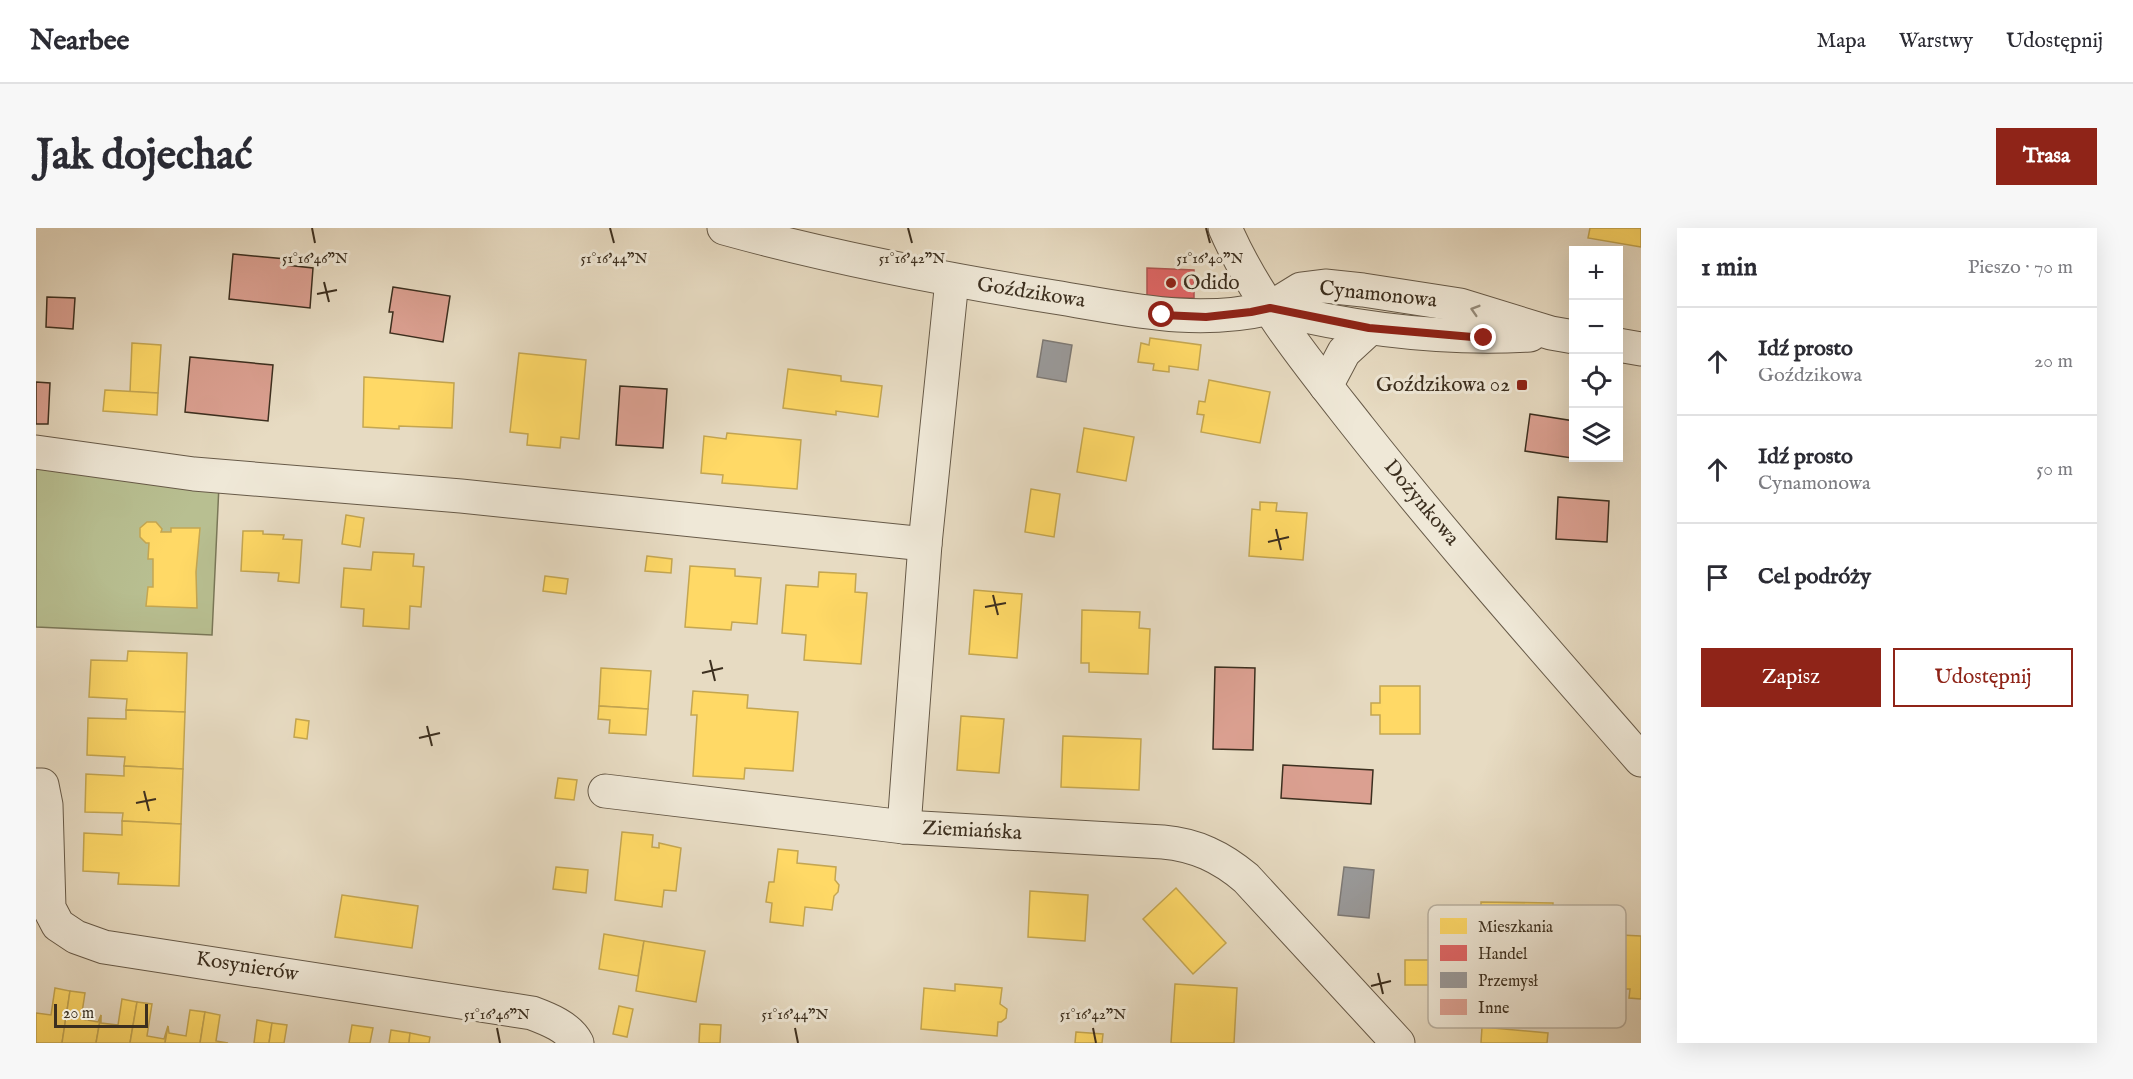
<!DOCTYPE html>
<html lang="pl">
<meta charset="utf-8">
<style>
:root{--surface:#fff;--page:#f7f7f7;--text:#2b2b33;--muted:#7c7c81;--line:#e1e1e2;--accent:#8f2418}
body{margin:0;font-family:"IM FELL English",serif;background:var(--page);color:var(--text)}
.controls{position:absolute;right:18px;top:18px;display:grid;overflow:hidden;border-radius:0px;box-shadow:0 6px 24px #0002}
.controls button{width:54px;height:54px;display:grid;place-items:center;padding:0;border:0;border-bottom:2px solid var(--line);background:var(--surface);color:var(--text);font:30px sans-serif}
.scale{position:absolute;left:18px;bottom:15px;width:94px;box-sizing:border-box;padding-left:6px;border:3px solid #3c2f1f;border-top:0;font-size:16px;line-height:21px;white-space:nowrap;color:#3c2f1f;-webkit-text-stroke:4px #efe8d7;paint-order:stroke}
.stop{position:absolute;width:18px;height:18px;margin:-14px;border:4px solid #8f2418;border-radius:50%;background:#fff}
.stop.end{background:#8f2418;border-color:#fff;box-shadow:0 2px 6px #0008}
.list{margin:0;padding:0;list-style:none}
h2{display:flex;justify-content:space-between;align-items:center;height:78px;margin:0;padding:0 24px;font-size:26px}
h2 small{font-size:20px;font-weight:400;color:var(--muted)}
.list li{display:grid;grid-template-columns:39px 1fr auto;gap:18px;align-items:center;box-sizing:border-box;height:108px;padding:0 24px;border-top:2px solid var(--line)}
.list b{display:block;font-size:22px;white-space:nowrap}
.list p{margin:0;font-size:20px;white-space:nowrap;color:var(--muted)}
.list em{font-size:20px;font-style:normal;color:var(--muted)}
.actions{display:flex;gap:12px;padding:18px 24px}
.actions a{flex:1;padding:14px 0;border:2px solid var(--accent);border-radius:0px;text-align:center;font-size:21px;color:var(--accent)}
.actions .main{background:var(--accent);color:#fff}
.icon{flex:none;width:33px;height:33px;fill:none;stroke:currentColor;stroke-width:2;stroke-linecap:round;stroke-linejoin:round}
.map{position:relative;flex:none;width:1605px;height:815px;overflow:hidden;border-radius:0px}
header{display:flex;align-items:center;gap:36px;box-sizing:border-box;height:84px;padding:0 30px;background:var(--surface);border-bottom:2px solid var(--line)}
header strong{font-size:28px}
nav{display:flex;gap:33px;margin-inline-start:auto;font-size:21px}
.intro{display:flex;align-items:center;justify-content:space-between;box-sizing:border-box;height:144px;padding:0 36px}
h1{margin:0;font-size:42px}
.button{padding:15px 27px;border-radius:0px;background:var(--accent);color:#fff;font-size:21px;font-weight:700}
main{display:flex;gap:36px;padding:0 36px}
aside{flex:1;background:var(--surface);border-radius:0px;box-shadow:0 6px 24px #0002}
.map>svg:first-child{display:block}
.green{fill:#b8bf91;stroke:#7a7758;stroke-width:1.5}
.homes{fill:#ffd966;stroke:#c4a651;stroke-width:1.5}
.shops{fill:#e06666;stroke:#af5651;stroke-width:1.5}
.industry{fill:#999;stroke:#7d7974;stroke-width:1.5}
.building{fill:#dba091;stroke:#3c2f1f;stroke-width:1.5}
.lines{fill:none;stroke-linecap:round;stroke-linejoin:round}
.minor-casing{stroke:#675a48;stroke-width:35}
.tertiary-casing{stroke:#675a48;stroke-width:35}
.minor{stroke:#efe8d7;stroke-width:33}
.tertiary{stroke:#efe8d7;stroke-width:33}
.oneway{stroke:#968c7b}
.route{stroke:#8f2418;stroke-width:8}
.ticks{fill:none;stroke:#3c2f1f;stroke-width:2}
.poi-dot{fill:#8f2418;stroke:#efe8d7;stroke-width:2}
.labels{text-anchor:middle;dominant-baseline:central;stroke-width:6;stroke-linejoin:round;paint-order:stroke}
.poi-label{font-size:21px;fill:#3c2f1f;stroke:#efe8d7;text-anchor:start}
.street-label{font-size:21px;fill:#3c2f1f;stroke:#efe8d7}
.key{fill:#efe8d7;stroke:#b9b0a0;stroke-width:1.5}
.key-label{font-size:16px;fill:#3c2f1f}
.ticks-label{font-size:15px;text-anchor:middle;fill:#3c2f1f;stroke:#efe8d7;stroke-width:6;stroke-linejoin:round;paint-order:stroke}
</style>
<header>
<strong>Nearbee</strong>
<nav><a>Mapa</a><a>Warstwy</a><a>Udostępnij</a></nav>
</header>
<div class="intro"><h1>Jak dojechać</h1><a class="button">Trasa</a></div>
<main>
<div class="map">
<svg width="1605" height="815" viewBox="0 0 1605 815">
<rect width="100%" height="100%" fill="#e7dbc2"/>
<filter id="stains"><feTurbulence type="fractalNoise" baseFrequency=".00333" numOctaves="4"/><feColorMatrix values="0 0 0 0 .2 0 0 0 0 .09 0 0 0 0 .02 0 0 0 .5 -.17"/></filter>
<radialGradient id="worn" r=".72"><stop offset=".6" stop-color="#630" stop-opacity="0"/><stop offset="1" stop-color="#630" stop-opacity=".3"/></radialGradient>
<!-- green -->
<polygon class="green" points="0,236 183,257 176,407 0,399"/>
<!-- homes -->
<g class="homes">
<polygon points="1554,0 1605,0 1605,19 1552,10"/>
<polygon points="1114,110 1165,117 1162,142 1133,138 1133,144 1117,142 1118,136 1102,134 1105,115 1113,117"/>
<polygon points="96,115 125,117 122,165 94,164"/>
<polygon points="483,125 550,132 543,211 525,209 524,220 491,217 492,206 474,204"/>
<polygon points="752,141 805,148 805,153 846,158 842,189 800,183 800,187 747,180"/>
<polygon points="328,149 418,155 416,200 363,198 363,201 327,199"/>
<polygon points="1173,152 1234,164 1224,215 1165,204 1168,187 1161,186 1163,173 1169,174"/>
<polygon points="69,162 122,165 121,187 67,183"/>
<polygon points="1048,200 1098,209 1090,253 1041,244"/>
<polygon points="691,205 765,212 761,261 686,255 687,247 665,245 668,208 690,211"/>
<polygon points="995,261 1024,266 1018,309 989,304"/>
<polygon points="1224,274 1241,275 1240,283 1271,285 1267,332 1213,328 1216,281 1224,282"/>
<polygon points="310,287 328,290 324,319 306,316"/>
<polygon points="111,294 120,294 126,301 125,304 135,304 135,300 164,300 160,344 161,380 110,378 112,359 117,359 117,331 112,331 113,315 110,315 104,309 104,300"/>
<polygon points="207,303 227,303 227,306 248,307 247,311 266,312 263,355 242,353 243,345 205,343"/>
<polygon points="337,324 378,326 377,338 388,339 385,379 374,378 373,401 327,398 328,381 305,379 308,340 335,342"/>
<polygon points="611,328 636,331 635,345 609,343"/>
<polygon points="654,338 699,341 699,348 725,350 721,396 696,394 695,402 649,399"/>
<polygon points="783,344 820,346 819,364 831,365 825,436 768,432 770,407 746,405 750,357 782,359"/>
<polygon points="509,348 532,351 530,366 507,363"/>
<polygon points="938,362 986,366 981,430 933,426"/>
<polygon points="1046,382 1104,384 1103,400 1114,401 1112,446 1053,444 1053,435 1045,435"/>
<polygon points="92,423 151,425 149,484 90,482 91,471 53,469 55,432 91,433"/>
<polygon points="565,440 615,443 612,481 563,478"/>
<polygon points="1344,458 1384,458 1384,506 1344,506 1344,487 1335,487 1335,475 1344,475"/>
<polygon points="657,463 712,467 711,480 762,484 757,543 709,540 708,551 657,548 661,487 655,487"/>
<polygon points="563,478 612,481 610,507 573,505 574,492 562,491"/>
<polygon points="90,482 149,484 147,541 88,538 89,529 51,527 52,490 90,491"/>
<polygon points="925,488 968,491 963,545 921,542"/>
<polygon points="260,491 273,493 271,511 258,509"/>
<polygon points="1027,508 1105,511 1103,562 1025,559"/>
<polygon points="88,538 147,541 145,596 86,593 87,585 49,584 50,546 88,548"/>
<polygon points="522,550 541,552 538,572 519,570"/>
<polygon points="86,593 145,596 143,658 82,656 83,645 47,643 48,605 86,607"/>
<polygon points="586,604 617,607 616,619 623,620 623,615 645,620 640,663 628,662 626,679 579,672"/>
<polygon points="742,621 762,623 761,635 800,639 799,652 803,657 802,664 798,668 796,682 769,679 767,698 734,694 736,675 730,674 733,654 738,654"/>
<polygon points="520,639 552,642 550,665 517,661"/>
<polygon points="1140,660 1190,715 1157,746 1107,691"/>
<polygon points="994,663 1052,667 1049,713 992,709"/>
<polygon points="306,667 382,678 376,720 299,709"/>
<polygon points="1445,674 1517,675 1516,742 1456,742 1456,761 1421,760 1420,770 1393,770 1393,757 1369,757 1369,732 1412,732 1412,721 1431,721 1431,686 1445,686"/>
<polygon points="568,706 608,713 602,748 563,741"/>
<polygon points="1585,707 1605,708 1605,771 1593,770 1594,761 1582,761"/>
<polygon points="608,713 669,723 660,774 600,763"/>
<polygon points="919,756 966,760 964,776 971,781 970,790 965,794 962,794 961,808 885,801 888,760 919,763"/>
<polygon points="1139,756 1201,760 1198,815 1135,815"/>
<polygon points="19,760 34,763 26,815 0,815 0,785 15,787"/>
<polygon points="34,763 49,765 45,791 62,794 65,787 60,815 26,815"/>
<polygon points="86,771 101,774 94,815 60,815 65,787 65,795 82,797"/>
<polygon points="101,774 116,776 111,808 128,811 132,798 129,815 94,815"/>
<polygon points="583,778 597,781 591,809 577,806"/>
<polygon points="154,782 169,784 164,815 129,815 132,798 133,805 150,808"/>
<polygon points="169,784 184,787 180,813 192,815 164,815"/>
<polygon points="221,792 236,795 233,815 218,815"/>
<polygon points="236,795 251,797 248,815 233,815"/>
<polygon points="664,796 685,797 684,815 663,815"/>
<polygon points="316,797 337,800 334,815 313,815"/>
<polygon points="1446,799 1512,805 1511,815 1445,815"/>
<polygon points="355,802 374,805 373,815 353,815"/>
<polygon points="1040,804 1067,806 1066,815 1039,815"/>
<polygon points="374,805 394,809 393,815 373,815"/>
</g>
<!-- shops -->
<polygon class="shops" points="1111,40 1158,42 1158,70 1111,69"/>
<!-- industry -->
<g class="industry">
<polygon points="1007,112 1036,117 1030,154 1001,149"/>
<polygon points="1308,639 1338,642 1333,690 1302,687"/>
</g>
<!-- building -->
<g class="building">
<polygon points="197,26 250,31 250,37 277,40 274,80 193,71"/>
<polygon points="357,59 414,68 407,114 354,105 357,84 353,84"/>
<polygon points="11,69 39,70 37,101 10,99"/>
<polygon points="154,129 237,137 232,193 149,184"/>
<polygon points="0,154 14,155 12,196 0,196"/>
<polygon points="584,158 631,161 627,220 580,217"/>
<polygon points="1494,186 1538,193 1538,230 1556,230 1556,233 1489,223"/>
<polygon points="1522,269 1573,273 1571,314 1520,311"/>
<polygon points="1179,439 1219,440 1217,522 1177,521"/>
<polygon points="1247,537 1337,542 1335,576 1245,570"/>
</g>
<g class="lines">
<!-- minor casing -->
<g class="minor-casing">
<g id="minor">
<path d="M688,0C796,30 907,51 1018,69C1093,81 1158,98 1234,80"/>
<polyline points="0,224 158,246 425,268 889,316"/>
<path d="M0,557H6L10,577L13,680L22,697L40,709L68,719L496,785C512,791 533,799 541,815"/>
<path d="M569,563L868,599L1127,614C1160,617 1185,629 1210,650L1362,815"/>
<polyline points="868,599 889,316 916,52"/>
</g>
</g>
<!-- tertiary casing -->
<g class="tertiary-casing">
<g id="tertiary">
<path d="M1189,0C1220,72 1275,139 1323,200C1413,314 1510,423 1605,532"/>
<polyline points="1234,80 1265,61 1289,58 1327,62 1424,77 1515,105 1538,109"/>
<path d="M1234,80C1319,101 1406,112 1494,107"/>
<polyline points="1582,117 1605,121"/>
<polyline points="1290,158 1308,124 1333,101"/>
</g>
</g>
<!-- minor -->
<use href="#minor" class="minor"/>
<!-- tertiary -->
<use href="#tertiary" class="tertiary"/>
</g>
<!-- one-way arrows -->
<defs><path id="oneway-chevron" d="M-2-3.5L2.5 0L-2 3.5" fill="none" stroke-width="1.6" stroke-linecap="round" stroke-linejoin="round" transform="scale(1.5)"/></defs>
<use class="oneway" href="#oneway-chevron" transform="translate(1439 82) rotate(-163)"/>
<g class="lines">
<!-- route -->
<polyline class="route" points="1126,87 1170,89 1215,84 1234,80 1333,100 1448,110"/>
</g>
<!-- ticks -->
<path class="ticks" d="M276,0L279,15M574,0L578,15M872,0L876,15M1170,0L1174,15M288,54L293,74M281,66L301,62M1240,301L1245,322M1232,314L1253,309M957,367L962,387M949,379L970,375M674,432L679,453M666,445L687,440M391,498L396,518M383,510L404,505M108,563L113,583M100,575L120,571M1342,745L1347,766M1335,758L1355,753M461,800L464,815M759,800L762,815M1057,800L1060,815"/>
<!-- markers -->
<g class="poi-dot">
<circle cx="1135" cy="55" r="6"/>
<rect x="1480" y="151" width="12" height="12" rx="3"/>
</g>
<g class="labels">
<!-- poi labels -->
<g class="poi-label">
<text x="1147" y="55">Odido</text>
<text x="1474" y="157" text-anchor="end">Goździkowa 02</text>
</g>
<!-- street labels -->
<g class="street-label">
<text transform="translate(995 65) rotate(9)">Goździkowa</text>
<text transform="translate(1342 67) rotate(6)">Cynamonowa</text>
<text transform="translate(1385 275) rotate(50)">Dożynkowa</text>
<text transform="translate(936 603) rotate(3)">Ziemiańska</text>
<text transform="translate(211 739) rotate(9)">Kosynierów</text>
</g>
</g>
<!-- legend -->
<rect x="1392" y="677" width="198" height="123" rx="9" class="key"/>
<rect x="1404" y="690" width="27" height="16" fill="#ffd966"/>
<rect x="1404" y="717" width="27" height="16" fill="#e06666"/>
<rect x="1404" y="744" width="27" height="16" fill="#999"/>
<rect x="1404" y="771" width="27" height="16" fill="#dba091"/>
<g class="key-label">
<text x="1442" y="704">Mieszkania</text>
<text x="1442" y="731">Handel</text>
<text x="1442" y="758">Przemysł</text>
<text x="1442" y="785">Inne</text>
</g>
<g class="ticks-label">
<text x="279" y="35">51°16'46"N</text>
<text x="876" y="35">51°16'42"N</text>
<text x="1174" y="35">51°16'40"N</text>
<text x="578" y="35">51°16'44"N</text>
<text x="461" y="791">51°16'46"N</text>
<text x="759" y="791">51°16'44"N</text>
<text x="1057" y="791">51°16'42"N</text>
</g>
<rect width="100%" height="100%" filter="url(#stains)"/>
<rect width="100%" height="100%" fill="url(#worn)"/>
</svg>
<div class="controls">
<button>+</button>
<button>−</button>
<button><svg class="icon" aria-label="locate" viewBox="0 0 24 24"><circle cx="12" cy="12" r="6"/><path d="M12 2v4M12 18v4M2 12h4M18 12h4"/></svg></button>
<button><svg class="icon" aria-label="layers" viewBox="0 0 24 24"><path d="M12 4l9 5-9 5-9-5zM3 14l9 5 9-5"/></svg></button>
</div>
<div class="scale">20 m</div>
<div class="stop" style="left:1126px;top:87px"></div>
<div class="stop end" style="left:1448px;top:110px"></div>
</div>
<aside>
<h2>1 min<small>Pieszo · 70 m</small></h2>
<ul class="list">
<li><svg class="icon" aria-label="ahead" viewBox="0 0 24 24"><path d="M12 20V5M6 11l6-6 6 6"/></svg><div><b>Idź prosto</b><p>Goździkowa</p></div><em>20 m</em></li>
<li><svg class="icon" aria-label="ahead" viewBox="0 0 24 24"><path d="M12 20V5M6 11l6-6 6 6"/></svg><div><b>Idź prosto</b><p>Cynamonowa</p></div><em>50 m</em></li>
<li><svg class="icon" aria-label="arrive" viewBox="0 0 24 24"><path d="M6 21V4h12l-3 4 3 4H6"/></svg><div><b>Cel podróży</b></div></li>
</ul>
<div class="actions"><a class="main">Zapisz</a><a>Udostępnij</a></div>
</aside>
</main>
